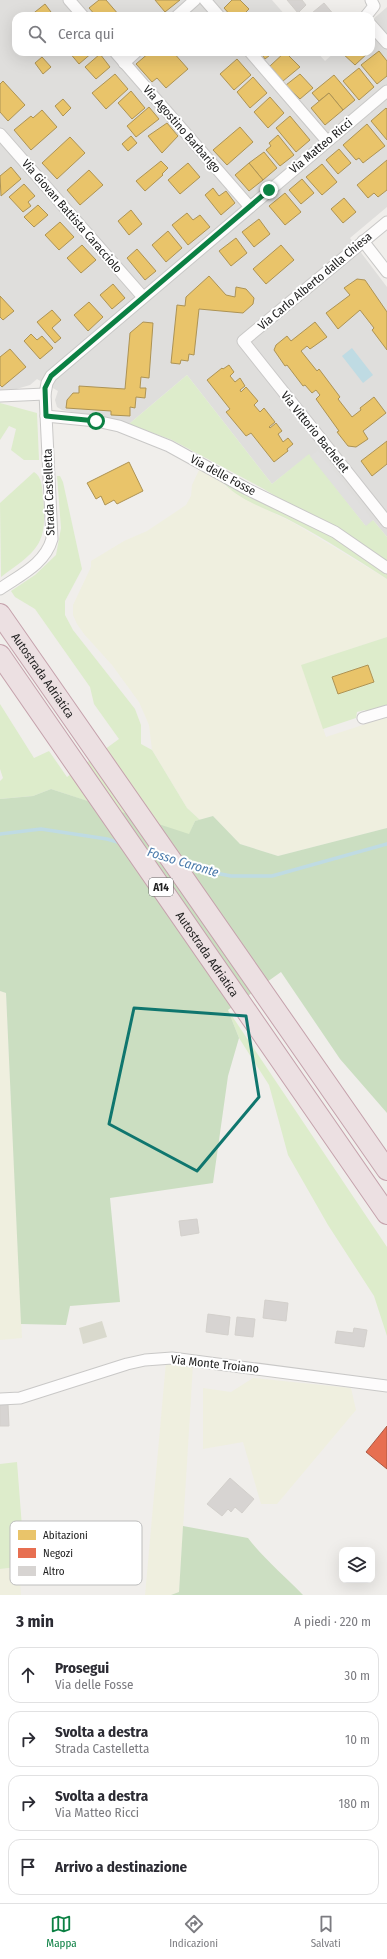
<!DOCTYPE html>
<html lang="it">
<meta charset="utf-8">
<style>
:root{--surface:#fff;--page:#f7f7f7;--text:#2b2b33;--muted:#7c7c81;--line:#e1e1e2;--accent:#0b8043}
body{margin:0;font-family:"Fira Sans Condensed",sans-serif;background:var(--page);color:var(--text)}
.controls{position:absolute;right:12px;bottom:12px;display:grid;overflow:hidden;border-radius:8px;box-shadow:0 4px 16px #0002}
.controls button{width:36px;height:36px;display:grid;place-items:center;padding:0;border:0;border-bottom:1px solid var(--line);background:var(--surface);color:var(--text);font:20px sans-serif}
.stop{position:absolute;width:12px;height:12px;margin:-9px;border:3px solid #0b8043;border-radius:50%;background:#fff}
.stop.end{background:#0b8043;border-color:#fff;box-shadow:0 1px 4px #0008}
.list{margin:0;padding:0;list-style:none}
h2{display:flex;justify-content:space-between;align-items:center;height:52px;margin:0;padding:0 16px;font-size:17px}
h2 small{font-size:13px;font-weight:400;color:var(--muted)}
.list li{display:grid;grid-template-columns:26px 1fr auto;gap:12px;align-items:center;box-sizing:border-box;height:56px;margin:0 8px 8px;padding:0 8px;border:1px solid var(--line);border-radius:12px}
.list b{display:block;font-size:15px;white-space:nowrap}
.list p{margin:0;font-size:13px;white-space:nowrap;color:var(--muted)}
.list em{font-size:13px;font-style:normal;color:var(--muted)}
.icon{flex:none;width:22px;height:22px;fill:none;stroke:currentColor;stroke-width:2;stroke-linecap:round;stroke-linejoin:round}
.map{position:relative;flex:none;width:387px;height:1595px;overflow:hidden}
.search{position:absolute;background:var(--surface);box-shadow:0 4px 16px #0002;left:12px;right:12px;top:12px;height:44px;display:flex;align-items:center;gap:10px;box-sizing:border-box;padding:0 14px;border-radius:12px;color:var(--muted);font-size:15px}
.sheet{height:308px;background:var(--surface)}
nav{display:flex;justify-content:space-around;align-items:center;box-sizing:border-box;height:56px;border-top:1px solid var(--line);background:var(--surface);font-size:11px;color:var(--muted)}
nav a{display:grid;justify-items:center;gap:2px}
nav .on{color:var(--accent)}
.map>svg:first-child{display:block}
.residential{fill:#dfdedc}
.construction{fill:#d9d9cd}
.farmland{fill:#efefdf}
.grass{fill:#ddeccb;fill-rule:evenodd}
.forest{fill:#cbdec1}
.parking{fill:#e0dfde}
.water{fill:#bfdbe3}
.homes{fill:#e9c46a;stroke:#ad9354}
.shops{fill:#e76f51;stroke:#ac5843}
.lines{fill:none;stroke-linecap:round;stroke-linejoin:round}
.stream{stroke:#bfdbe3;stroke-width:3.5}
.building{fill:#d7d4d2;stroke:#d3d0cc}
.minor-casing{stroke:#c9c8c7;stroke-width:13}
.motorway-casing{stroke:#c5a2ac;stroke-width:22}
.minor{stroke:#fdfcfc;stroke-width:11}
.motorway{stroke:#ece0e2;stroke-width:20}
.route{stroke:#0b8043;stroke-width:5}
.marked{fill:none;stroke:#0f766e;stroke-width:3;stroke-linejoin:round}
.labels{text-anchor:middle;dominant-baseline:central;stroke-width:4;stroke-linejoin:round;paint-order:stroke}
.shield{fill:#fff;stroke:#646464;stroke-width:1}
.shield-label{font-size:11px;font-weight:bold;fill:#222}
.street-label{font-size:12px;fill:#222;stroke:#fff}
.water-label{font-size:13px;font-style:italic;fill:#4a7aab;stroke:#fff}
.key{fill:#fff;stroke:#bdbdbd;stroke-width:1}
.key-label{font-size:11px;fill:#222}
</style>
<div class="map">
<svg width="387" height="1595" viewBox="0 0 387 1595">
<rect width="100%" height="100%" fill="#f0eeeb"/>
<!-- residential -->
<polygon class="residential" points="0,0 272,0 286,16 16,16 16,52 317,52 325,61 335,52 371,52 371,21 387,7 387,207 350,238 387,287 387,537 373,520 366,526 309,455 272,484 187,375 129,424 62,410 57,407 55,400 58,391 37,379 30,385 13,390 0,391"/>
<!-- construction -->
<polygon class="construction" points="102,1321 107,1337 83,1344 79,1328"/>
<!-- farmland -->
<g class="farmland">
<polygon points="200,468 220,479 226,487 257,505 292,522 387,579 387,637 302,665 326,737 387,717 387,828 278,856 240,844 213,816 200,820 187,808 152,750 149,725 139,702 112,665 84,634 77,624 73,615 73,605 91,567 91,561 124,541 147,531 186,505 191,496 192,485"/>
<polygon points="0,991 6,993 22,1338 0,1340"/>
<polygon points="166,1362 193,1365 179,1593 171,1595 145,1595"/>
<polygon points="253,1378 351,1388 356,1410 277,1504 261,1504 243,1442 203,1449 203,1388 231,1392"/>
<polygon points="19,1567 21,1595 0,1595 0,1569"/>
</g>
<!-- grass -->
<g class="grass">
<polygon points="187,375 272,484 309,454 365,525 373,520 387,537 387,562 262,488 172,440 129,424"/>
<polygon points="0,403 37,413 39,460 24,460 11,450 16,429 9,426 0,440"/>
<path d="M34,472C42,477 42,487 43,496C48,545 38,550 1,577L0,503Z"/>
<polygon points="57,476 60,476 63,482 82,569 65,601 65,615 73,630 135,709 141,725 141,744 152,750 187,808 200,820 195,821 189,835 51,789 33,796 0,799 0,781 3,778 0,769 0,704 34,758 49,751 67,777 119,739 94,704 90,687 35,609 15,597 11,591 35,575 56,555 61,528"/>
<path d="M220,479L310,522L387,571V579C356,559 325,539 293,522C269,509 237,501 220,479Z"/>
<path d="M387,637V707L369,714L365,710L357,712L356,718L323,729L301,665ZM368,665L374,682L338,694L332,677Z"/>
<polygon points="228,1010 387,1247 387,1336 374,1296 328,1225 288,1155 269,1085 239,1038"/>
<polygon points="17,1462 25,1566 0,1569 0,1464"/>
</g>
<!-- forest -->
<g class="forest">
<polygon points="51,789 189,834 195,821 213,816 240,844 278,856 387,828 387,1113 340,1059 281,972 228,1010 239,1038 228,1076 213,1183 110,1198 120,1302 70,1306 66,1325 21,1324 6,993 0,991 0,799 33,796"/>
<path d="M183,1526L248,1538C264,1559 285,1576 303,1595H171L179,1592Z"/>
</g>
<!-- parking -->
<polygon class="parking" points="318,450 373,520 366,526 310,456"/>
<!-- water -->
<polygon class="water" points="352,348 373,375 363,383 342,356"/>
<!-- homes -->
<g class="homes">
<polygon points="99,0 106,0 119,15 96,16 89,8"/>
<polygon points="155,0 180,0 165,12"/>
<polygon points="232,0 240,0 249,9 242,16 231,16 224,8"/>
<polygon points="45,4 54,16 30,16"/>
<polygon points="379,51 387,61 387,76 377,84 361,65"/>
<polygon points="69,52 93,52 79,64"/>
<polygon points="150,52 173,52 188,69 166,88 157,78 152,82 136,64"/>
<polygon points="260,52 274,52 265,59"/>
<polygon points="285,52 300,67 283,81 270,66"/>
<polygon points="341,52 369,52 355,65"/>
<polygon points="100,54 110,67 96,79 85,67"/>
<polygon points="42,57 51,67 43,74 35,63"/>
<polygon points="237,59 251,75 234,90 220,74"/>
<polygon points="359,68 374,87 359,100 343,81"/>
<polygon points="115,74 128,89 106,109 92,93"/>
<polygon points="300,74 313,88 300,99 286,85"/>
<polygon points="334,75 355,100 343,110 329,93 319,101 312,93"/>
<polygon points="253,77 267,93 250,108 237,92"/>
<polygon points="3,81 25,105 8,121 0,112 0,84"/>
<polygon points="131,91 145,108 132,119 118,103"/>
<polygon points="329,93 343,110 325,125 311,108"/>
<polygon points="270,97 284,113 268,128 254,112"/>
<polygon points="63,99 71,108 63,116 55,106"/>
<polygon points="149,107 159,119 136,137 127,126"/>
<polygon points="386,108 387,109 387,140 371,121"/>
<polygon points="42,110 57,127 31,150 14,130 31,116 33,118"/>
<polygon points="290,116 310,140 296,152 276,128"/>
<polygon points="167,123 178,136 162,153 148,136"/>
<polygon points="367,124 385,146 363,163 359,158 356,160 343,145"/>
<polygon points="240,127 253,142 227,165 213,150"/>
<polygon points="278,135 294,155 280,166 266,150 271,146 269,143"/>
<polygon points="131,136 137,143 128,151 122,144"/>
<polygon points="70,137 85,153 57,179 42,163"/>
<polygon points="339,149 351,163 338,174 326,160"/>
<polygon points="264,152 277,168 263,180 249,163"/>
<polygon points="387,160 387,190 378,197 374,193 368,198 357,185"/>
<polygon points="161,161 168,168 162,174 163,175 145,191 136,181"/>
<polygon points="188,163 200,177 180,194 168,180"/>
<polygon points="249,163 263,180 249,191 235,175"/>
<polygon points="322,164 337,182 322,195 306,177"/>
<polygon points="11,167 21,179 1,196 0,176"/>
<polygon points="89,170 103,185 80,205 67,190"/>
<polygon points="302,179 314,193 301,204 289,190"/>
<polygon points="24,184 35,196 28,202 31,206 23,212 9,197"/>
<polygon points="213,188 219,196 226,191 235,203 221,215 205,195"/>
<polygon points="285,193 301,212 285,225 269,206"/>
<polygon points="344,198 356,212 343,223 331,209"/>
<polygon points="38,205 48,215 34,227 24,217"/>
<polygon points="131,210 142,224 129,235 118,221"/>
<polygon points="187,213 193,220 200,215 210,227 188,245 172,225"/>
<polygon points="259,219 270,234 254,247 242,232"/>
<polygon points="60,222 74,237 59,250 45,235"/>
<polygon points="168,231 182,248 166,262 152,245"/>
<polygon points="236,238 247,253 231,266 219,251"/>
<polygon points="82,245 96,260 81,273 67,258"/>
<polygon points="281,245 294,260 266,284 253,269"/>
<polygon points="137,249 156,271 145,280 127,258"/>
<polygon points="209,276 226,295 235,297 236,287 246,289 254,298 253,304 243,313 199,309 194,355 189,354 188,361 181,360 180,364 171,363 177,305 185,306 186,297"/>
<polygon points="357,279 365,280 387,312 387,350 372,330 374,328 360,310 338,329 326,313 350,295 344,288"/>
<polygon points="113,284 125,298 112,309 100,295"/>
<polygon points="0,296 14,311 3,320 0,317"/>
<polygon points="89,302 103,317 88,331 74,315"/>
<polygon points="52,310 61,320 52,328 61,338 55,343 37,322"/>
<polygon points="143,322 153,323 149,378 141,377 140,388 146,388 145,398 136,397 135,408 130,407 130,416 111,415 111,411 66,408 67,400 73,393 79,393 79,386 125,389 130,333"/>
<polygon points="315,322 327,337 310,349 307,346 301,351 317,371 319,369 340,397 338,399 352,417 361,410 360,408 374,397 386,413 363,431 368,439 356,447 348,446 337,432 339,431 316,399 320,395 316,390 312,393 305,385 303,386 287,365 285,366 274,350 276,345 287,336 291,341"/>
<polygon points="31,334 37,340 42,336 53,348 40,359 24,341"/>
<polygon points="10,349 26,367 2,387 0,385 0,357"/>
<polygon points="229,365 234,372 230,376 235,382 240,378 245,386 240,390 241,392 246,387 258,401 254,405 260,412 264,408 275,422 269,427 270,428 276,423 282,431 278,434 283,442 288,438 293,444 287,449 288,451 274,462 251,433 246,436 226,412 230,409 207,380 222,368 223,369"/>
<polygon points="387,441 387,464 372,476 361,461"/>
<polygon points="129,462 143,491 117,504 114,500 105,505 101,496 96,499 87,483"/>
<polygon points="368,665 374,682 338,694 332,677"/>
</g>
<!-- shops -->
<polygon class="shops" points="387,1426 387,1469 366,1452"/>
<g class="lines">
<!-- stream -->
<g class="stream">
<polyline points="0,834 41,829 107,839 121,843"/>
<polyline points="145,850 158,854"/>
<polyline points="181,860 200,870 231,876 272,876 387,844"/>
</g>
</g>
<!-- building -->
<g class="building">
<polygon points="287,0 302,0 306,5 298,13"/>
<polygon points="324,3 335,16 314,16 312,13"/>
<polygon points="197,1219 199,1233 181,1236 179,1221"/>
<polygon points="265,1300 288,1303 286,1321 263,1318"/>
<polygon points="208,1314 230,1317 228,1335 206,1332"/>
<polygon points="237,1317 255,1319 253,1337 235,1335"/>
<polygon points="354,1328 367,1330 364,1347 335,1343 337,1331 353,1333"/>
<polygon points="8,1404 9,1426 0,1426 0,1405"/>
<polygon points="230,1478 254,1499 242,1513 235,1507 231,1512 228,1509 222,1516 207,1504"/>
</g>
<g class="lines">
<!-- minor casing -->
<g class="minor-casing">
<g id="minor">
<polyline points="69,0 83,16"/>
<polyline points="205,0 219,16"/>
<polyline points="177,16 195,0"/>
<polyline points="366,16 374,6 371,0"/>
<polyline points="371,25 387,43"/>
<polyline points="115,52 250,207"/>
<polyline points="250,52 327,141"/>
<polyline points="124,63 136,52"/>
<polyline points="0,134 143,297"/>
<polyline points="387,222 243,341 387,522"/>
<polyline points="363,241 387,272"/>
<polyline points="0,396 45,394"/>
<polyline points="46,416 96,421 119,426 169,446 247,489 335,532 387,568"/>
<path d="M0,589C20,575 45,564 52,539L45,394L47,383L51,376L387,91"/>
<polyline points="363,718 387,711"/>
<polyline points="0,1399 20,1398 127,1364 145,1360 172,1358 387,1386"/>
</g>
</g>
<!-- motorway casing -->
<g class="motorway-casing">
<g id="motorway">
<path id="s1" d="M0,614L387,1170"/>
<path id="s2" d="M0,655L387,1214"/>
</g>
</g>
<!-- minor -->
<use href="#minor" class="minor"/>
<!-- motorway -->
<use href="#motorway" class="motorway"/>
</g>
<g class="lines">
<!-- route -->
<polyline class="route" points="96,421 46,416 45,388 51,376 269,190"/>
</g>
<!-- marked area -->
<path class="marked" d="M134,1008L246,1016L259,1097L197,1171L109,1124Z"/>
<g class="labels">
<!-- shield labels -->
<rect class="shield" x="149" y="878" width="24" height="18" rx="3"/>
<g class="shield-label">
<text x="161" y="887">A14</text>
</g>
<!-- street labels -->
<g class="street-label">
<text transform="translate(182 129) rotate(49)">Via Agostino Barbarigo</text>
<text transform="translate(321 146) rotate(-40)">Via Matteo Ricci</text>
<text transform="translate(72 216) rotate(49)">Via Giovan Battista Caracciolo</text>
<text transform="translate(315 281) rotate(-40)">Via Carlo Alberto dalla Chiesa</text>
<text transform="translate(315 432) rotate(51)">Via Vittorio Bachelet</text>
<text transform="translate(223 475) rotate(28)">Via delle Fosse</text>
<text transform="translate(49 492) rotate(-92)">Strada Castelletta</text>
<text stroke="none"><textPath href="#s1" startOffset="75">Autostrada Adriatica</textPath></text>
<text stroke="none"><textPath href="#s2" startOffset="364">Autostrada Adriatica</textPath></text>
<text transform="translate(215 1364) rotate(6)">Via Monte Troiano</text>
</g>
<!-- water labels -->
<g class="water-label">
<text transform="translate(183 862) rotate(17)">Fosso Caronte</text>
</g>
</g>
<!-- legend -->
<rect x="10" y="1521" width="132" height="64" rx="6" class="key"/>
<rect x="18" y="1530" width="18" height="10" fill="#e9c46a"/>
<rect x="18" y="1548" width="18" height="10" fill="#e76f51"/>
<rect x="18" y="1566" width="18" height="10" fill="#d7d4d2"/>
<g class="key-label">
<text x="43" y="1539">Abitazioni</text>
<text x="43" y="1557">Negozi</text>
<text x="43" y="1575">Altro</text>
</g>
</svg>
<div class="controls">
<button><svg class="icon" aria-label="layers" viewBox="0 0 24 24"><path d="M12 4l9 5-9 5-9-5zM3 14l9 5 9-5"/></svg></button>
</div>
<div class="stop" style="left:96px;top:421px"></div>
<div class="stop end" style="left:269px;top:190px"></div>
<div class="search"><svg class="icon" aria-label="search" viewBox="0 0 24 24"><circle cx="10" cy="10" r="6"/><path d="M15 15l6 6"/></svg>Cerca qui</div>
</div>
<section class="sheet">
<h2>3 min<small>A piedi · 220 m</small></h2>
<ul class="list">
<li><svg class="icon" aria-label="ahead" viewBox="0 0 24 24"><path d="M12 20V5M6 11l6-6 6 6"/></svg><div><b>Prosegui</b><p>Via delle Fosse</p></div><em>30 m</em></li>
<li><svg class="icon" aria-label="right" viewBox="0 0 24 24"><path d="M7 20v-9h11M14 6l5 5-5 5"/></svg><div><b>Svolta a destra</b><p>Strada Castelletta</p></div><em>10 m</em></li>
<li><svg class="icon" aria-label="right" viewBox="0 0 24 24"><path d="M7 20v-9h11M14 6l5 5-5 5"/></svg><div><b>Svolta a destra</b><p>Via Matteo Ricci</p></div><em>180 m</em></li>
<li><svg class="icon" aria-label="arrive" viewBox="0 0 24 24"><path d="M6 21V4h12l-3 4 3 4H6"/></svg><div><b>Arrivo a destinazione</b></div></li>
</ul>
</section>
<nav>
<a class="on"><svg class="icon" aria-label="map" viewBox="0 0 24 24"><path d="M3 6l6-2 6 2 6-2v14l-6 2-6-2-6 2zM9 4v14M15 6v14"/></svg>Mappa</a>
<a><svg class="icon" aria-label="directions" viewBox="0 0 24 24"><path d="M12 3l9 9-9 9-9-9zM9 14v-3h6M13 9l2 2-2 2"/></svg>Indicazioni</a>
<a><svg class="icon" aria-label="saved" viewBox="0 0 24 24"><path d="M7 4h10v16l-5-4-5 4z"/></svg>Salvati</a>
</nav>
